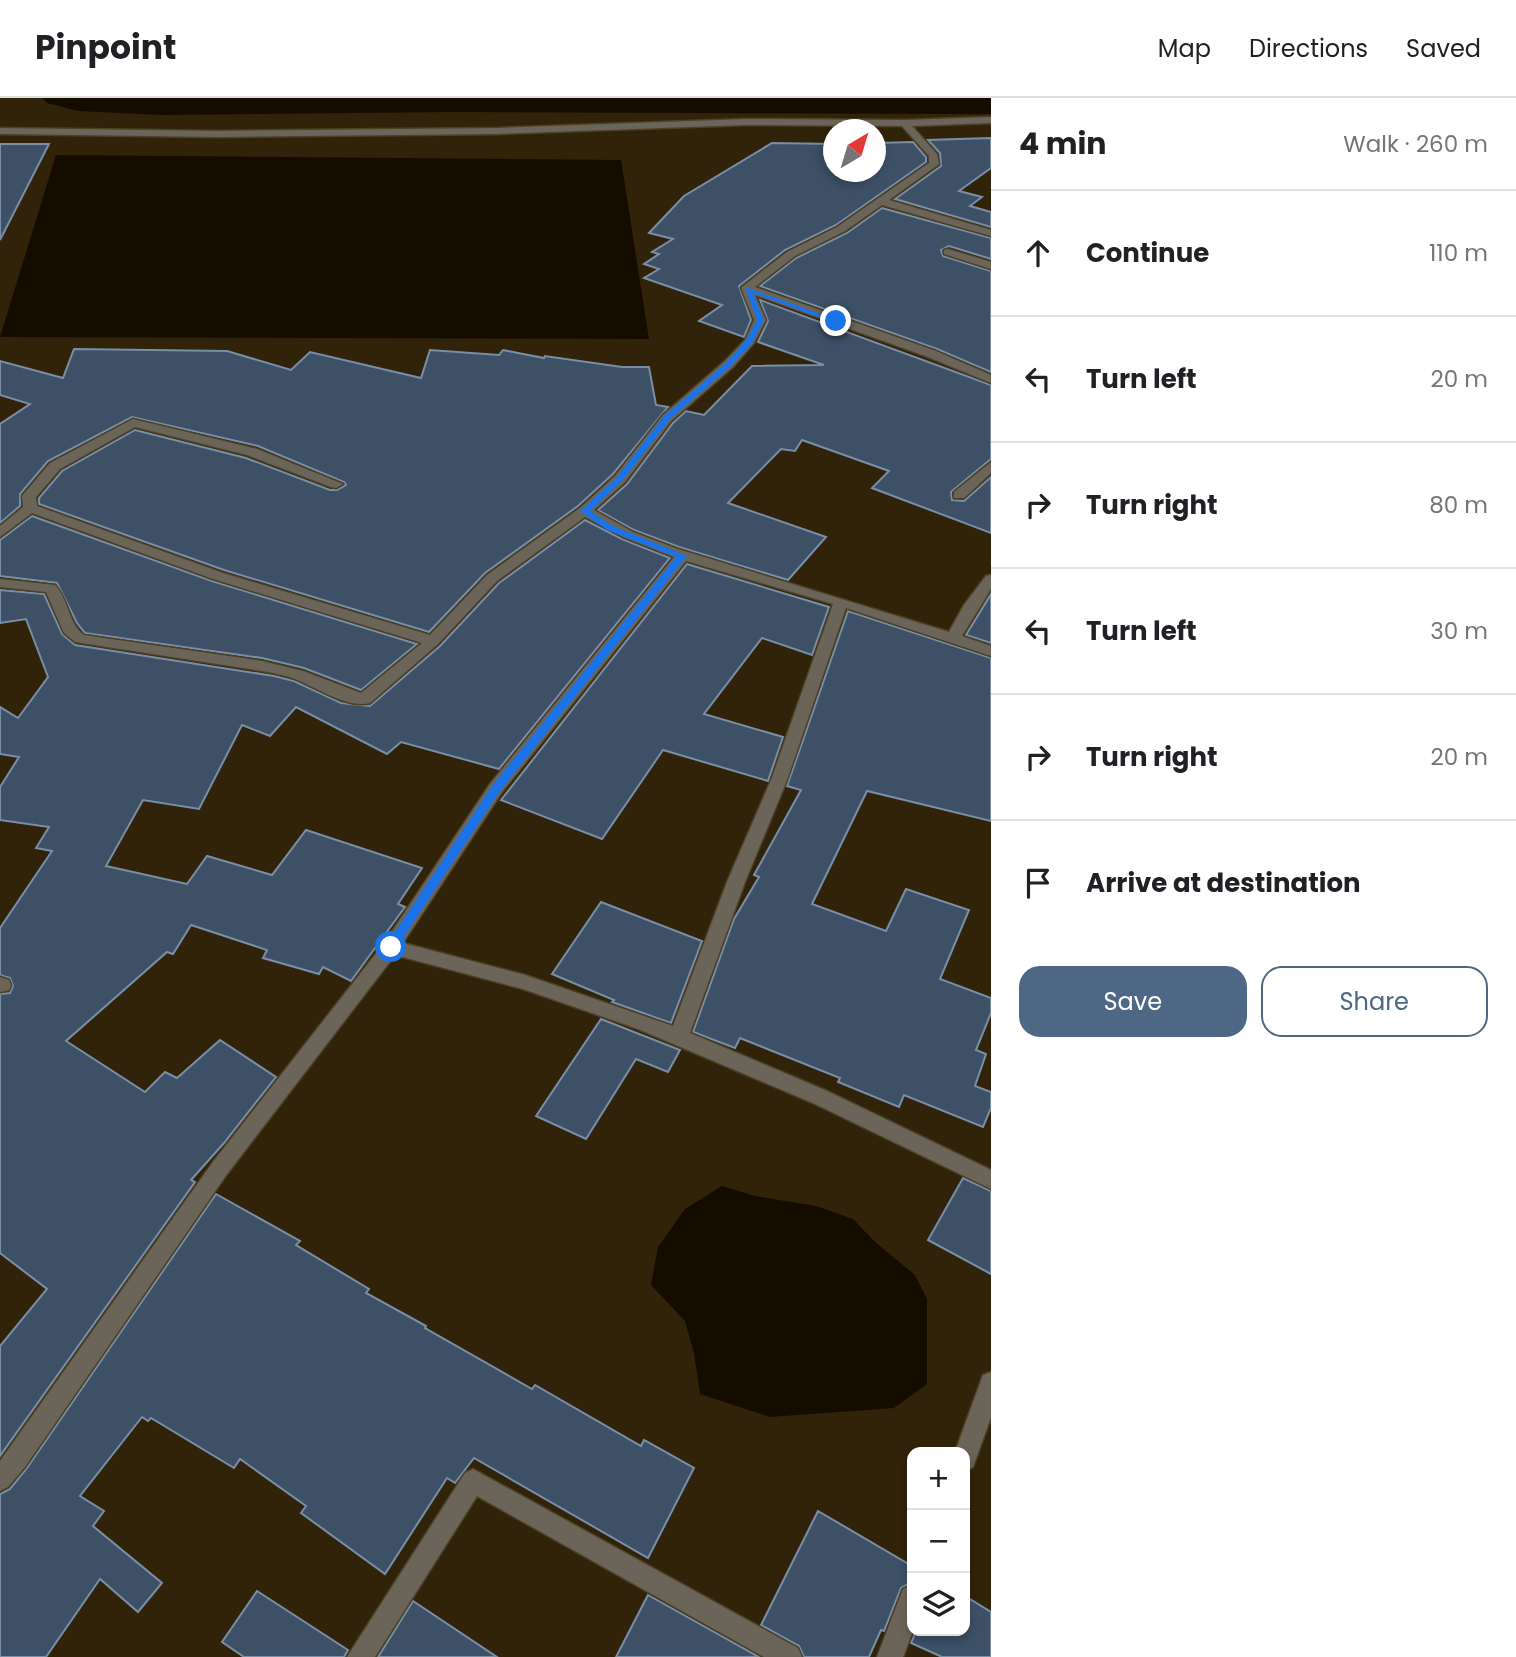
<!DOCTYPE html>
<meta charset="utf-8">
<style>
:root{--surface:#fff;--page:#f2f2f2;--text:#202124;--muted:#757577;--line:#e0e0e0;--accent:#4d6785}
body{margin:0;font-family:Poppins,sans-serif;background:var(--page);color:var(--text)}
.controls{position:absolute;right:21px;bottom:21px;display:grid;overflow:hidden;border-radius:14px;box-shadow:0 4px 10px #0003}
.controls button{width:63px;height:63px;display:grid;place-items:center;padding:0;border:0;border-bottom:2px solid var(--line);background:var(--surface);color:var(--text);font:35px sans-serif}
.compass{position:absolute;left:823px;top:21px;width:63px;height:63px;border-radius:50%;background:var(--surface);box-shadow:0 4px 10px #0003;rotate:38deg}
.stop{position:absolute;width:21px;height:21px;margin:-16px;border:5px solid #1a73e8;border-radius:50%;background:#fff}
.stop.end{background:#1a73e8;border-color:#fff;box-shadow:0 2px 7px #0008}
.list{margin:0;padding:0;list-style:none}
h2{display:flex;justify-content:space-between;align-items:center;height:91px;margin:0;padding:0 28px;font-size:30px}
h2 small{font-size:23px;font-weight:400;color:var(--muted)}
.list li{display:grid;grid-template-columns:46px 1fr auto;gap:21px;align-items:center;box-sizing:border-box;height:126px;padding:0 28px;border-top:2px solid var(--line)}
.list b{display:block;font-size:26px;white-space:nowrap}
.list em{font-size:23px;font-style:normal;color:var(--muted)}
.actions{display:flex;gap:14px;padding:21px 28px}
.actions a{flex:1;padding:16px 0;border:2px solid var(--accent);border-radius:21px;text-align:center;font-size:24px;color:var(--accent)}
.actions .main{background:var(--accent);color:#fff}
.icon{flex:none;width:38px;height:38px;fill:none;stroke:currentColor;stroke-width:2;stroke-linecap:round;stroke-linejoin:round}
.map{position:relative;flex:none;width:991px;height:1559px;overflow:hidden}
header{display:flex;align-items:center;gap:42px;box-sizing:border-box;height:98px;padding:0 35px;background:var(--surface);border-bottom:2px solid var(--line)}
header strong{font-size:33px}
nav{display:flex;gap:38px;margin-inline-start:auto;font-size:24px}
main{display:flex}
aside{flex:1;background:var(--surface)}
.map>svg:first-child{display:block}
.water{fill:#150c00}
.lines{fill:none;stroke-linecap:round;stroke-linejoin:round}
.canal{fill:#150c00;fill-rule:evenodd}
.building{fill:#3d5066;stroke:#7a8fa7;stroke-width:2}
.minor-casing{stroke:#4c4027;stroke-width:3}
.minor{fill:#6b6559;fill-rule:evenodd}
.route{fill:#1a73e8}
</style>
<header>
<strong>Pinpoint</strong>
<nav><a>Map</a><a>Directions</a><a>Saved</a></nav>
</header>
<main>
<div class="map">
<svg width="991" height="1559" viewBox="0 0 991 1559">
<rect width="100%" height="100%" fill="#302309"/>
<!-- water -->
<g class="water">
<polygon points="56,57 621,62 649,241 0,239"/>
<polygon points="722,1088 755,1098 816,1108 853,1121 875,1144 915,1177 927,1201 927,1286 894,1310 770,1319 700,1296 694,1255 685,1223 651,1187 658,1149 685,1111"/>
</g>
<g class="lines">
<!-- canal -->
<polygon class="canal" points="43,0 991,0 991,16 452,14 161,17 78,13 47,5"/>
</g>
<!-- building -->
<g class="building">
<polygon points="991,40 991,70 959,93 982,99 970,108 991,114 991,129 895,101 941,68 940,55 928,42"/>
<polygon points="913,44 926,59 926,64 836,127 785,152 739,188 751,222 744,239 699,223 722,207 644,180 659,171 644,166 659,156 652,154 673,141 649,135 684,98 772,45 834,46 834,74 876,74 876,45"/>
<polygon points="0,46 49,46 0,142"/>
<polygon points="882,110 991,140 991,161 949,148 941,152 943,158 991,173 991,274 937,251 760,188 796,160 847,135"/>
<polygon points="760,202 991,287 991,361 951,394 952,402 964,403 991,379 991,435 872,390 889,373 802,342 795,353 781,351 728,405 826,439 788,482 679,449 634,432 598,412 627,386 673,325 686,313 704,317 752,268 824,267 758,244 768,223"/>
<polygon points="74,251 227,253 291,272 310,254 421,280 430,252 499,257 503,252 544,260 545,258 622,269 649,269 656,307 668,309 613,376 578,408 485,475 429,534 224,472 39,406 39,400 62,373 135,332 246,360 330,392 337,392 346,387 344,384 258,348 132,319 48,363 20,396 20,408 0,425 0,326 30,306 0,297 0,263 63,280"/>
<polygon points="32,418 212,483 417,546 361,592 304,570 262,560 85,535 77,525 57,485 0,478 0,442"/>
<polygon points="585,422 622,441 670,460 499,671 401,644 387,656 296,609 270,638 242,627 199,711 143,702 106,768 187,786 207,758 272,777 306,732 422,770 398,806 405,809 351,883 323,869 319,876 263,860 267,852 191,827 173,856 167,854 66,943 145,994 165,974 177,980 220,942 276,979 224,1045 191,1082 195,1084 0,1358 0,1248 47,1191 0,1155 0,896 10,895 13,888 10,880 0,877 0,830 52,753 36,750 49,729 0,722 0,689 19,659 0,656 0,609 18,620 48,579 26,521 0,525 0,492 44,496 62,536 75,547 274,578 294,583 341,605 370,608 440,548 499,485"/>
<polygon points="687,466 829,509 812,557 762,540 704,616 783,639 768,683 663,652 602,741 501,702"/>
<polygon points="991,496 991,545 966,537"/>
<polygon points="848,513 991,560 991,723 867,693 812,806 886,833 906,791 969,812 940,881 991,900 991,915 976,952 986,956 975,988 991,994 991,1010 983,1029 904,997 899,1009 838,984 840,980 740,940 735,950 693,934 734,821 759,779 754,777 801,692 787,688"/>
<polygon points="601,804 702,843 671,925 612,904 614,902 552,876"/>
<polygon points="601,921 680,952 668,974 636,961 586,1041 536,1018"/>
<polygon points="963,1080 991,1093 991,1176 928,1142"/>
<polygon points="216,1096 300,1143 296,1147 369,1191 366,1195 426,1228 425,1230 532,1291 535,1287 641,1348 644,1342 694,1370 648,1460 474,1360 455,1385 447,1380 385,1476 301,1415 306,1408 240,1361 234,1370 151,1320 148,1323 142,1319 80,1398 104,1413 93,1428 162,1485 138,1514 100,1481 46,1559 0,1559 0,1396 10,1391 27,1370"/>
<polygon points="818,1413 912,1468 912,1484 901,1490 884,1533 881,1532 869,1559 804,1559 799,1548 761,1527"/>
<polygon points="257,1493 348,1552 344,1559 244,1559 222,1544"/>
<polygon points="648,1497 759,1559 616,1559"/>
<polygon points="965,1498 991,1514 991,1559 942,1559 911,1545 916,1533 965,1533"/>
<polygon points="413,1503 497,1559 378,1559"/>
</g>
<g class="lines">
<!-- minor casing -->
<g class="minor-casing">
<g id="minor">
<path d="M991,19V25L912,28L937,56L939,66L889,102L991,132V138L882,107L845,133L795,158L755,189L936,253L991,277V285L928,259L755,197L766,222L754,245L733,269L671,323L625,384L594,412L633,434L678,451L949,534L964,507L986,478L991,477V491L962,538L991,548V558L846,510L787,682L745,784L690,935L827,993L991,1072V1091L813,1005L638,931L523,891L395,857L227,1076L25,1369L8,1389L0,1393V1363L213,1064L385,844L490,686L674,459L623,439L585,419L497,483L438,546L370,605C347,611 316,589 295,581C284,577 273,575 262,573L75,544L64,535L46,494L0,489V481L55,487C69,501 68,526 84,537L262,563L303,573L361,595L422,545L213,481L32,415L0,439V428L23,409L22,398L50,365L133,321L257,351L343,386L336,390L331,389L247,357L135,329L60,371L36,399L37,408L223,475L430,537L487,477L580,410L615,378L663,317L725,263L745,242L754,222L741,190L743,188L787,154L837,129L929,65V58L902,28L746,27L497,36L219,39L0,36V30L219,33L497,30L746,21L905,22ZM686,463L833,506L771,682L727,784L673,928L525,877L403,845L502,694Z"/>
<polygon points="948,151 991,164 991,171 944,156 944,152"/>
<polygon points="991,364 991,375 964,400 954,400 954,394"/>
<polygon points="0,879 9,882 11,887 9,892 0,894"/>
<polygon points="991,1274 991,1319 973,1369 965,1373 965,1354 955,1354 983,1277"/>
<polygon points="473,1371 798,1550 802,1559 764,1559 477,1398 375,1559 347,1559 465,1375"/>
<polygon points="912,1487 913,1533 903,1559 877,1559 903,1491"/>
</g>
</g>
<!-- minor -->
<use href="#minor" class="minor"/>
</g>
<!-- route -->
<polygon class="route" points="745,189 840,223 834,225 753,195 764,222 752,245 731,268 670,321 623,382 590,413 613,428 687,458 500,693 395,852 387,852 387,846 492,688 676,459 607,432 580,413 617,379 664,318 726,265 746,242 757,222"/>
</svg>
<div class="controls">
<button>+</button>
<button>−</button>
<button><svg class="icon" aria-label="layers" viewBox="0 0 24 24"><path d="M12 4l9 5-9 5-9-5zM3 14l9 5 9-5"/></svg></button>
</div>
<svg class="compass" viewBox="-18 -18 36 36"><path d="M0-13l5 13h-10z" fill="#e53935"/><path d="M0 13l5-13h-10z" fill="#757577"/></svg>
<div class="stop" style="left:391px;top:849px"></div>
<div class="stop end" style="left:836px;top:223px"></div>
</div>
<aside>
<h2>4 min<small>Walk · 260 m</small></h2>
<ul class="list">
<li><svg class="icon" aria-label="ahead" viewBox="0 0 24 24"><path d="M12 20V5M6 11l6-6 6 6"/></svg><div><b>Continue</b></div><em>110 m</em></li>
<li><svg class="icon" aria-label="left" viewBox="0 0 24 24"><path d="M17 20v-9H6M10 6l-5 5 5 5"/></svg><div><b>Turn left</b></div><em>20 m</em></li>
<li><svg class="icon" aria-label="right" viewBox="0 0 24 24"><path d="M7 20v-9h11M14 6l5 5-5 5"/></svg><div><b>Turn right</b></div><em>80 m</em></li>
<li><svg class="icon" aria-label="left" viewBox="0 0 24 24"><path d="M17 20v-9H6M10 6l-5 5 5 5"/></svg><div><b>Turn left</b></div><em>30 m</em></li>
<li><svg class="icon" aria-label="right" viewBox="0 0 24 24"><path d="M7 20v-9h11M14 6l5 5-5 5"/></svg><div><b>Turn right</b></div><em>20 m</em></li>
<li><svg class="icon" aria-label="arrive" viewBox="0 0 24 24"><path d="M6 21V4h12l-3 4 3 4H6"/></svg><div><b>Arrive at destination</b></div></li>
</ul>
<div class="actions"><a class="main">Save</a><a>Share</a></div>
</aside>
</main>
